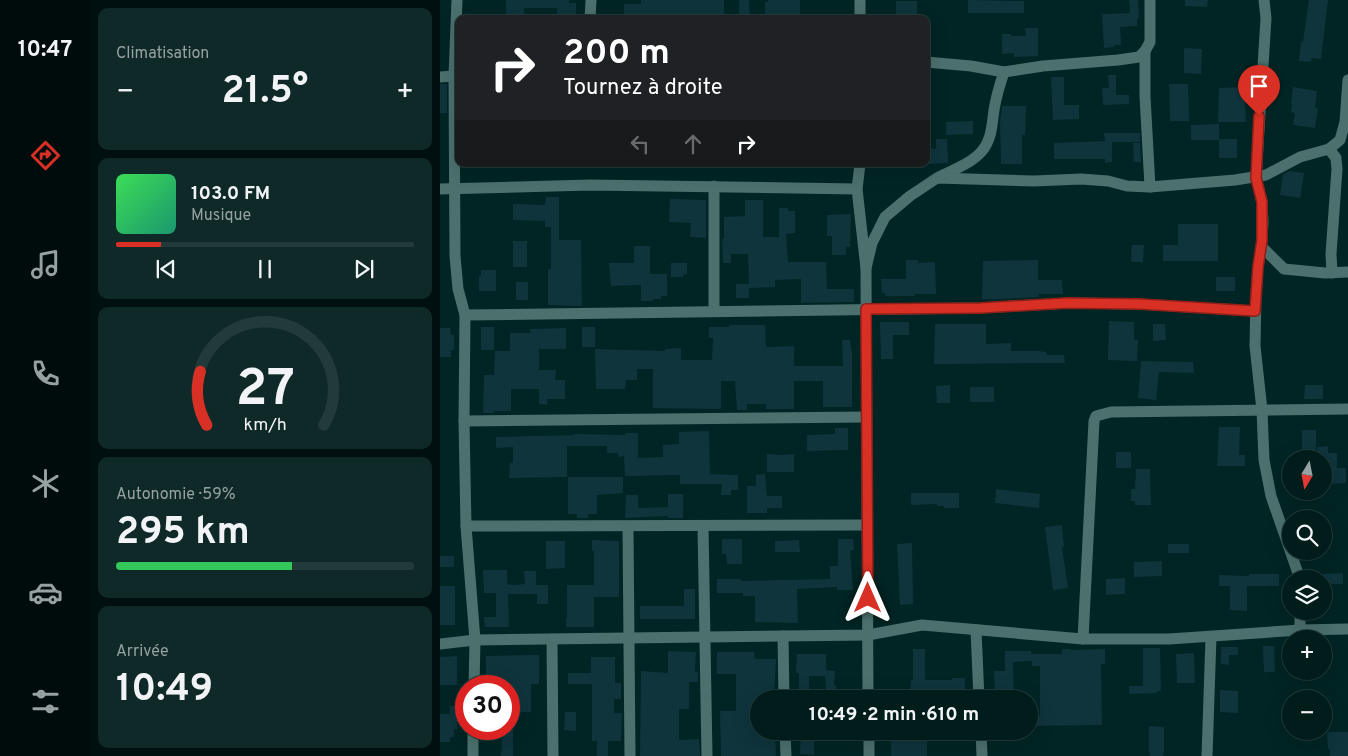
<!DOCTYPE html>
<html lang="fr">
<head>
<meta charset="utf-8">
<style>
  body { margin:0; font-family:Overpass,sans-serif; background:#0e2928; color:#f1f3f6; height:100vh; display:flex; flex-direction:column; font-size:19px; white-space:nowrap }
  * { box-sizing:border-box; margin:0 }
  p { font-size:16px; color:#95a1a3 }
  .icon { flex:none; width:28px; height:28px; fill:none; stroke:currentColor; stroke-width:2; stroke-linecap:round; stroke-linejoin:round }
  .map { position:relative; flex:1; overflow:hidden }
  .sheet { display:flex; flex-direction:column; gap:8px; padding:8px; background:#000f0f; width:350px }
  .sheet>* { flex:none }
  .top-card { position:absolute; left:15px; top:15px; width:475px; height:152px; border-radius:10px; box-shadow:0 5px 20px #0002,0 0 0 1px #223a3a; background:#202124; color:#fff; overflow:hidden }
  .needle { width:32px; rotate:190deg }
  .buttons { position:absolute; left:842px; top:450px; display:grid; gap:10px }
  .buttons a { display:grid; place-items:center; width:50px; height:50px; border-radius:50%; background:#001c1b; box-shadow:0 5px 20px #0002,0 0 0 1px #223a3a; font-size:25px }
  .speed { position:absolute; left:15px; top:675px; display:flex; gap:10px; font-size:25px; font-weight:700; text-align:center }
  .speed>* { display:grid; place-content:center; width:65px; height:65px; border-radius:50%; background:#001c1b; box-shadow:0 5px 20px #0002,0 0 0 1px #223a3a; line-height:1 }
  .speed .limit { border:8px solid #d22; background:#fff; color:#111 }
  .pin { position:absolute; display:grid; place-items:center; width:42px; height:42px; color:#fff; margin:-51px -21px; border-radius:50% 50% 50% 0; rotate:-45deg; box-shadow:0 0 5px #0007 }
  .pin .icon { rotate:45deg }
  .me { position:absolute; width:55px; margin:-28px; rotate:0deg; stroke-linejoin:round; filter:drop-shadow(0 0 4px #0008) }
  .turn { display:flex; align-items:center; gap:18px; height:105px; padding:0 25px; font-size:22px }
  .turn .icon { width:65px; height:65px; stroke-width:2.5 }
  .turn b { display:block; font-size:35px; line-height:42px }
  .lanes { display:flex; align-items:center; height:48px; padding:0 25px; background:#0003; justify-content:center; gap:25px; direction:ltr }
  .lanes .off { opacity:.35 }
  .big { font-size:38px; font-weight:700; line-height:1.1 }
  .sheet .tile { flex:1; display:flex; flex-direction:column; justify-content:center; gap:8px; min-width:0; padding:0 18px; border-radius:10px; background:#0e2928 }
  .sheet .dial { align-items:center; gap:0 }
  .dial svg { height:130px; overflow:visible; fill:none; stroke:#223a3a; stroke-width:7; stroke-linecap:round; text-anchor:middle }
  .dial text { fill:#f1f3f6; stroke:none }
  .song { display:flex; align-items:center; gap:15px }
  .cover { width:60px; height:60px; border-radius:8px; background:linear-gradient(135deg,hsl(130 70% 55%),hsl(160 70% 35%)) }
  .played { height:5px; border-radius:2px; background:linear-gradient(90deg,#d93025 15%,#223a3a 15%) }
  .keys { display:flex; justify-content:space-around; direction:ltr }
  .heat { display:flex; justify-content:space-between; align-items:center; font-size:28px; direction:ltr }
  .charge { height:8px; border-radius:4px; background:linear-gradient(90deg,#34c759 59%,#223a3a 0) }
  .trip { position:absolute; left:310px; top:690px; width:288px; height:50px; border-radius:25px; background:#001c1b; box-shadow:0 5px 20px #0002,0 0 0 1px #223a3a; font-weight:700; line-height:50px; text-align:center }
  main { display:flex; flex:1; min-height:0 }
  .menu { display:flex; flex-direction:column; width:90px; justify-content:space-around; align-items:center; background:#000b0b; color:#95a1a3 }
  .menu .icon { width:35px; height:35px }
  .menu .selected { color:#d93025 }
  .menu b { font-size:22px; color:#f1f3f6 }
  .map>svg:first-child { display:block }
</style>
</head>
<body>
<main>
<nav class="menu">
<b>10:47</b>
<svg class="icon selected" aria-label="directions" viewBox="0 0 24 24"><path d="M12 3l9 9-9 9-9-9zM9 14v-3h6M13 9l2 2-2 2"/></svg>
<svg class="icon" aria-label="music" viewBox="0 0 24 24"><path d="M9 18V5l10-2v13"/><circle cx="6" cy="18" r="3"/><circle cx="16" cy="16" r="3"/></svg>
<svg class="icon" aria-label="phone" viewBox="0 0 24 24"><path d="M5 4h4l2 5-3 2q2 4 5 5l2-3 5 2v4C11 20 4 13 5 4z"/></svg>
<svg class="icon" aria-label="climate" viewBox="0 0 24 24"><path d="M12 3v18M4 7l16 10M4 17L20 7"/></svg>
<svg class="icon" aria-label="car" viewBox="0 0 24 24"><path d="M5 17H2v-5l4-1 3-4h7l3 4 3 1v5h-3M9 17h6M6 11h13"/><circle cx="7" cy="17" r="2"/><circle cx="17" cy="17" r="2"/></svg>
<svg class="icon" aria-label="filters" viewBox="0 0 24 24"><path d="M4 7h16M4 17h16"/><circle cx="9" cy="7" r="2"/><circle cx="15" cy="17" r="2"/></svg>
</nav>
<section class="sheet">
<div class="tile"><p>Climatisation</p>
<div class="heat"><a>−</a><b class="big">21.5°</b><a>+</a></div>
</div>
<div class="tile">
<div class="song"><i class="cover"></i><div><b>103.0 FM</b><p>Musique</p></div></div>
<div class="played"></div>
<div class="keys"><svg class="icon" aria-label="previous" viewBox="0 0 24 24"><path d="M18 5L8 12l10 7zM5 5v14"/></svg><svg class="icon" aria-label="pause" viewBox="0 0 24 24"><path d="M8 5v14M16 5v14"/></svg><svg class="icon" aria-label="next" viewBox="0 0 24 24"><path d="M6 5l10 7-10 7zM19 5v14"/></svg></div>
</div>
<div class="tile dial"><svg viewBox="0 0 100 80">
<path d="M14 69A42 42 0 1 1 86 69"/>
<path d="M14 69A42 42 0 0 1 10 36" stroke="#d93025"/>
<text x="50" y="56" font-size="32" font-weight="700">27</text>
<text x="50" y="72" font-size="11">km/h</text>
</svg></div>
<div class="tile"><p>Autonomie · 59%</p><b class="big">295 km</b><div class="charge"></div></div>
<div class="tile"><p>Arrivée</p><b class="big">10:49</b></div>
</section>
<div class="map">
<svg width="908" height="756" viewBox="0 0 908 756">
  <rect width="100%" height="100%" fill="#002524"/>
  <g fill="#0f343c">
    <path d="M66 0H129V3H136V16H131V19H117V8H84V19H66Z"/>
    <path d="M201 0H284V17L184 19V4H201Z"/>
    <path d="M299 0H309L310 19H299Z"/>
    <path d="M328 0H360V19H336V16H325V2H328Z"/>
    <path d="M528 0 584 1V13H528Z"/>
    <path d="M689 0H698L699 18H697V26L680 27 681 45H674V47L664 48 662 14 690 13Z"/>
    <path d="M745 0H768L767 7 745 6Z"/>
    <path d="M869 0H888L881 59 872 58 871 62 859 61 861 42H863Z"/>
    <path d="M456 1H477V18H458V14H456Z"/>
    <path d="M585 28H598V56L574 57V53L562 54V34H571V36H586Z"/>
    <path d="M744 48 762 49 761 74 744 73Z"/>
    <path d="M668 75H676V95H689V104L663 105 662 88H669Z"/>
    <path d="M611 77H624V105H639V119L613 120Z"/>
    <rect x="0" y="84" width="7" height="29"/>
    <path d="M729 84H748L749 121H730Z"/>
    <path d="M804 87 806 122H778L779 88Z"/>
    <path d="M853 87 877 91 875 108H878L875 128 853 125 855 113 851 112 852 104H851Z"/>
    <path d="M562 106H586L585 135H582V164H561L560 122Z"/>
    <path d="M533 121V134L506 135V122Z"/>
    <path d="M779 124V140H751V125Z"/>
    <path d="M664 133H700V142H672V162L665 163V159H614V143L665 141Z"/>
    <path d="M496 139H507L508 163 486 164V148L496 149Z"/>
    <rect x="779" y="139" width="18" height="19"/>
    <path d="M693 143H700L701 162H694Z"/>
    <path d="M850 171 864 173 860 198 840 195 843 174Z"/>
    <path d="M106 197H119V240H141L142 306 108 305V269H111V227H105V221L73 220V204L105 205Z"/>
    <path d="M230 199 266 200V238L250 237 251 223 229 222Z"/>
    <path d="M305 200H323V237H339V208H348V211H355V233L346 234 348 262H386L387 289H414V302L361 303V279L335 280V287L309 288V298H296V284H309L308 254H291V263H283L282 239H284V217L305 216Z"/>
    <path d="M411 214 410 247H406V255H392V236H387V215Z"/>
    <path d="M738 224H778V261H723V245H738Z"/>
    <rect x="73" y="241" width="14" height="26"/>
    <path d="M692 245H704L703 262H691Z"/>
    <path d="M194 246H210V274H227V296H221V299H213V301H201V285L171 286 169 263H194Z"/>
    <path d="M466 260H478V263L495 262 496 294H475V296H445V293H442L441 279H466Z"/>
    <path d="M598 260V280H622L623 294H599V297L561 299H542L543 261Z"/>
    <path d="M231 263H247V274L243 275V277H231Z"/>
    <path d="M41 270H56V291H39V276H41Z"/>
    <rect x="776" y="277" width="19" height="14"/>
    <rect x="76" y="282" width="12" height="18"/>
    <path d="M669 321 694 322V340H698L697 361 668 360Z"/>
    <path d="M440 322H469V335H453V359H441Z"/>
    <path d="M495 324H546V344L571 343V351H598L606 352 607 355H624L625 363 494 364Z"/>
    <path d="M713 324H725L726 340 713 341Z"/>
    <path d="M289 325H325L326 347 354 346V366H403L402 340H410L412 353V407H383V381H354V409H326V404H307V410H297L295 381H281V409L213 408V369H197V380H186L185 389H156L155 349 225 351V349L241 348V360H272L273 338H269V327H289Z"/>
    <rect x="41" y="327" width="13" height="23"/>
    <rect x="142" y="327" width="13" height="20"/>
    <path d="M0 328H10L11 335H14V350H11V357H0Z"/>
    <path d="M126 328V349H99V370H116L115 380H125V399H107V405L99 404V389H71V411H54V413H43L44 375H54L55 351H70V333H90V329Z"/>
    <path d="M701 361 753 362 754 373 719 372 716 400 698 398Z"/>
    <path d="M510 385V403H497L496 386Z"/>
    <path d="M865 385H883V399H864Z"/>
    <rect x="530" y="387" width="24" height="15"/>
    <path d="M779 427H800L799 455H805V466H777Z"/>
    <path d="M395 428H408V450L367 451V435L395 434Z"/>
    <path d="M862 430H876V452L862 453Z"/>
    <path d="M269 431 270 474 298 475V490H291V495H281L282 484H240V475L185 476 184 456 179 457 178 453H167V446H127V477L69 478 70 463H73V447L56 448V437L134 435V434L185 435V433H198V458L223 457V445L239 444V432Z"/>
    <path d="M888 446V453H897V468H906V483L884 484V459H877V447Z"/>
    <rect x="676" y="452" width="15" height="16"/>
    <path d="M327 454 341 455 354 454V472H327Z"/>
    <path d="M696 469H710L711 505H695V501H691V489H695Z"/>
    <path d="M325 474 327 496H342V508H327V513H307V486H316V475Z"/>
    <path d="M128 477H183V493L157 495V514H148V518H137V514H128Z"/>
    <path d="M556 489 600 494 599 508 555 503Z"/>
    <path d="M471 493H519V508H504V506H497V504L471 505Z"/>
    <path d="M228 494H243V518H228V516L185 518 186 495H198V508L228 507Z"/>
    <path d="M622 525 624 547H622L628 588 613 590 605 527Z"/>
    <path d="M282 539H302V564H287L286 554H282Z"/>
    <path d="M398 539H413L414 550 410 551 413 590H397V587L357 589 358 623 315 622V596H303V593H277V579H301V581L390 579V566H398Z"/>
    <path d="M152 540 179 541V597H154V627H126V618H127V585H154V551H152Z"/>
    <path d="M359 540 360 552H335V541Z"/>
    <path d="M106 541H125V568L106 569Z"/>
    <path d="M472 543 473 604 460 605 457 544Z"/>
    <rect x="728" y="544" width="21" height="9"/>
    <rect x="0" y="556" width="14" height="11"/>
    <path d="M722 561V576L694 577V562Z"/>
    <path d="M43 570H67V584L74 585 85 584 84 571H96V585H108V604H97V594H68L69 627H45L44 617H56V593H44Z"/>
    <path d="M903 573V584H884V574Z"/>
    <path d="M809 574H839V586H807V611L790 610V586H779V575L809 576Z"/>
    <path d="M685 578V594L666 595V579Z"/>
    <rect x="0" y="586" width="15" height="39"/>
    <path d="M244 589H255V619H200V606H244Z"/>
    <path d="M823 646H834L835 672H824Z"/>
    <path d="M781 647H798V655H789V665L781 664Z"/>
    <path d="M703 648H720L721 691H717V693L689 694V686H703Z"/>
    <path d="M473 649H485V680H512V678H525V696H486V699H474V692H470L471 680H473Z"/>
    <path d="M622 649H630V650L665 649V664H661L662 725 589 726V716H600V666H592V661L573 662 574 699H555L554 671H565V651H591V654H622Z"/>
    <path d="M228 651 256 652 255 672H258V682H249V709H239V740L259 739 260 756H200L201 671 228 673Z"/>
    <path d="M277 652H314L315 659H336L334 699H319V709H316V731H335L336 756H281L280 711H296V674H277Z"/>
    <path d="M754 653 755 683H737L736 654Z"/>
    <path d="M357 654H386V670L395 671 394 685H396V699H387L385 676H369V694H359V673H356Z"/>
    <path d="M99 655V684H91V712H69V686H46V656Z"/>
    <path d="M17 656V685H0V657Z"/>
    <path d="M151 657H175V683H181V699H174V713H182L181 741H168V756H157V741H152V684H128V673H151Z"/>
    <path d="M780 690 798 691V713L780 712Z"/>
    <path d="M10 706H18L17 730 14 729V737H10V742H0V714H10Z"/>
    <path d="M125 712H136V731L124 730Z"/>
    <path d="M709 726 724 727V753H723V756H710V753H709Z"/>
    <path d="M63 729H73V756H61Z"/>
    <path d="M374 731V755L360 754 361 732Z"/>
    <path d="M887 732H908V756H890V749H888Z"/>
    <path d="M487 735V756H451V736Z"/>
  </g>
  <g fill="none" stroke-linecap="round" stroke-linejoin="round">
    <g stroke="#4b706d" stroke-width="11">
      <path d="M17 0 14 76 15 256 18 289 25 315 24 421 26 526 35 640 34 686"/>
      <path d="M420 0V19"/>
      <path d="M824 0 826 18 816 178 822 201 823 222 822 240 818 267 816 296 815 346 822 410 824 460 831 496 860 579"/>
      <path d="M150 19 151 0"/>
      <path d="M705 51V96L710 187"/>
      <path d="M486 62 531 66 564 72 603 66 678 60 699 57 705 51 710 42V0"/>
      <path d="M0 77 14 76"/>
      <path d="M889 149 896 158 897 169 891 254 892 273"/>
      <path d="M420 164 417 189 426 268 428 699"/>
      <path d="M499 177C513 170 532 163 542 151 552 139 552 124 554 110 556 97 560 84 564 72"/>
      <path d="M0 189 150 185 417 189"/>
      <path d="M822 247 844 269 885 273 908 272"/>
      <path d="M426 268 432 243 445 217 470 196 497 178 594 181 641 179 668 181 687 186 710 187 795 180 826 175 860 157 889 149 900 140 905 122 908 80"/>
      <path d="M274 311V186"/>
      <path d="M25 315 541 308 627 303 699 304 815 311"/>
      <path d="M24 421 426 417"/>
      <path d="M26 526 427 525"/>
      <path d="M263 526 267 756"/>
      <path d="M188 527 190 756"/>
      <path d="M536 630 539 699"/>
      <path d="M860 630V611"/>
      <path d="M343 636 344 699"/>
      <path d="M112 639 113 756"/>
      <path d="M643 639 654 421 656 416 671 412 908 409"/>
      <path d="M0 644 35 640 428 635 482 625 643 639H729L860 630 908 629"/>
      <path d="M345 731 346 756"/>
      <path d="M429 731V756"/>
      <path d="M541 731 542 756"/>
      <path d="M33 756V729"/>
      <path d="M767 756 771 637"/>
    </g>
  </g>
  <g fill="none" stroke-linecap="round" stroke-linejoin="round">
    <g stroke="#8d1f18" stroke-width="12">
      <path id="route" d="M428 598 426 309 541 308 627 303 699 304 815 311 818 267 822 240V202L816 178 819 116"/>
    </g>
    <use href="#route" stroke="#d93025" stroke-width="9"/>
  </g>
</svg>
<div class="buttons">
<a><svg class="needle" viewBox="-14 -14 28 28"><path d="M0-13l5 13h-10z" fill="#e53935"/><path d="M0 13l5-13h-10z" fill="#95a1a3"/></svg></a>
<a><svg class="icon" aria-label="search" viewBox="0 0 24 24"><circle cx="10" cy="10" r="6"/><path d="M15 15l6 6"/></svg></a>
<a><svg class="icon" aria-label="layers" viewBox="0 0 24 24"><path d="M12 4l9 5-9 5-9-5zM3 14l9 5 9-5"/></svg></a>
<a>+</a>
<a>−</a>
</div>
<div class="speed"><div class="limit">30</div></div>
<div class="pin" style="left:819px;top:116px;background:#d93025"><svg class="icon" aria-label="arrive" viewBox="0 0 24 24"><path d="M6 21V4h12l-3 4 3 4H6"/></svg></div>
<svg class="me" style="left:428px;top:598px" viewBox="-20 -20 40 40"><path d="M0-17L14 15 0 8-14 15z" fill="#d93025" stroke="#fff" stroke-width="4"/></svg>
<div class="trip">10:49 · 2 min · 610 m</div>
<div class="top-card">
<div class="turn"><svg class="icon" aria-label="right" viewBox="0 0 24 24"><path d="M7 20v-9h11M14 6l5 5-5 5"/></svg><div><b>200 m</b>Tournez à droite</div></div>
<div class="lanes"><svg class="icon off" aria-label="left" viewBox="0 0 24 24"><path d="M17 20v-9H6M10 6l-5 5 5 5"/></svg><svg class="icon off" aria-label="ahead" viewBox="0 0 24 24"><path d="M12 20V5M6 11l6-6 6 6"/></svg><svg class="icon" aria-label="right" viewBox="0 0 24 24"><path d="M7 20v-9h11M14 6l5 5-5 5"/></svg></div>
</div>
</div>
</main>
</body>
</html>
